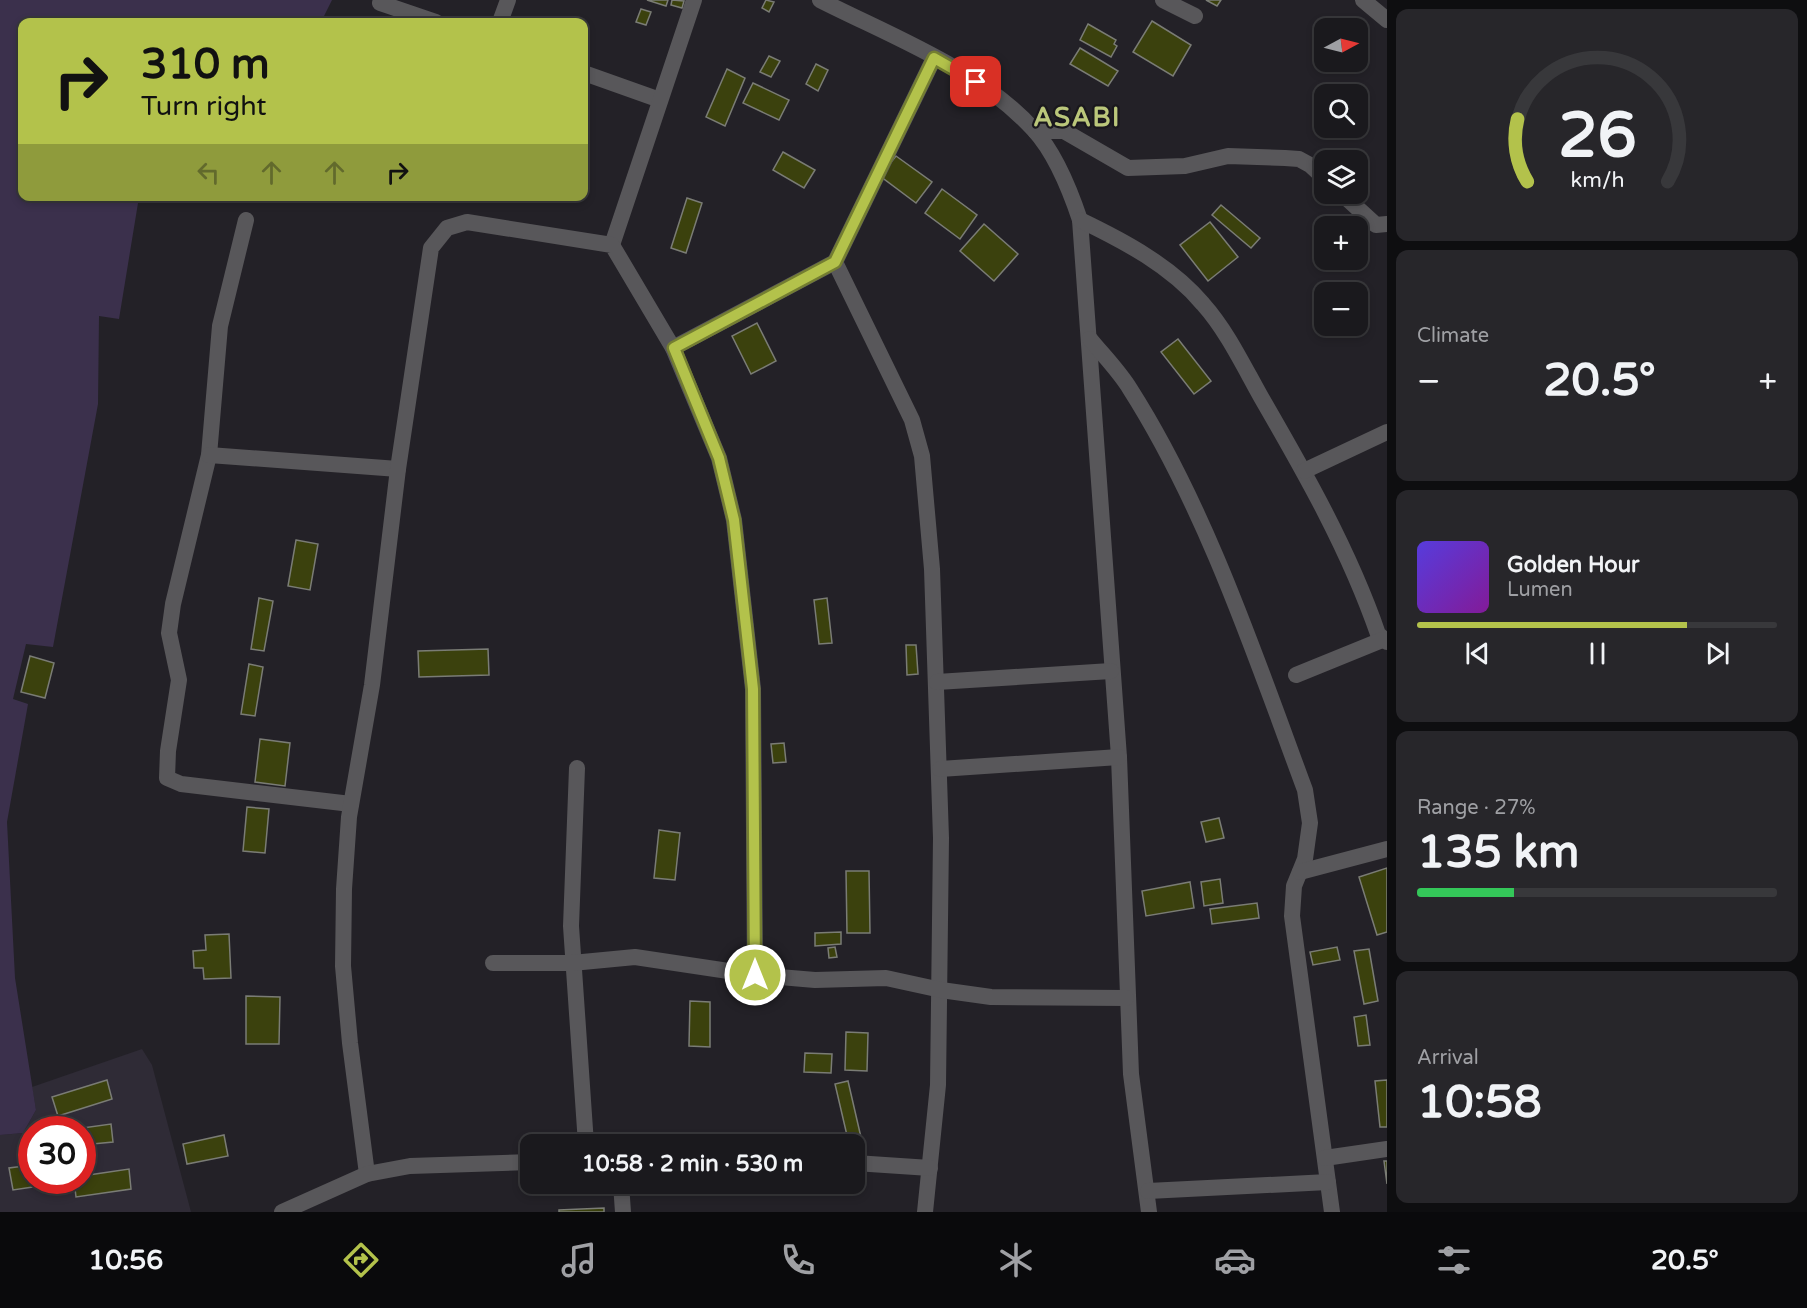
<!DOCTYPE html>
<html lang="en">
<head>
<meta charset="utf-8">
<style>
  body { margin:0; font-family:"Varela Round",sans-serif; background:#27262a; color:#f1f3f6; height:100vh; display:flex; flex-direction:column; font-size:22px; white-space:nowrap }
  * { box-sizing:border-box; margin:0 }
  p { font-size:20px; color:#9fa0a4 }
  .icon { flex:none; width:33px; height:33px; fill:none; stroke:currentColor; stroke-width:2; stroke-linecap:round; stroke-linejoin:round }
  .map { position:relative; flex:1; overflow:hidden }
  .details { display:flex; flex-direction:column; gap:9px; padding:9px; background:#0e0e10; width:420px }
  .details>* { flex:none }
  .guide { position:absolute; left:18px; top:18px; width:570px; height:183px; border-radius:12px; box-shadow:0 3px 9px #0003,0 0 0 2px #38383b; background:#b3c24b; color:#111; overflow:hidden }
  .needle { width:39px; rotate:83deg }
  .buttons { position:absolute; left:1314px; top:18px; display:grid; gap:12px }
  .buttons a { display:grid; place-items:center; width:54px; height:54px; border-radius:12px; background:#1a191d; box-shadow:0 3px 9px #0003,0 0 0 2px #38383b; font-size:30px }
  .speed { position:absolute; left:18px; top:1116px; display:flex; gap:12px; font-size:30px; font-weight:700; text-align:center }
  .speed>* { display:grid; place-content:center; width:78px; height:78px; border-radius:50%; background:#1a191d; box-shadow:0 3px 9px #0003,0 0 0 2px #38383b; line-height:1 }
  .speed .limit { border:9px solid #d22; background:#fff; color:#111 }
  .pin { position:absolute; display:grid; place-items:center; width:51px; height:51px; color:#fff; margin:-26px; border-radius:12px; box-shadow:0 3px 9px #0006 }
  .me { position:absolute; width:66px; margin:-33px; rotate:0deg; stroke-linejoin:round; filter:drop-shadow(0 0 4px #0008) }
  .turn { display:flex; align-items:center; gap:21px; height:126px; padding:0 24px; font-size:27px }
  .turn .icon { width:78px; height:78px; stroke-width:2.5 }
  .turn b { display:block; font-size:42px; line-height:51px }
  .lanes { display:flex; align-items:center; height:57px; padding:0 24px; background:#0003; justify-content:center; gap:30px; direction:ltr }
  .lanes .off { opacity:.35 }
  .big { font-size:45px; font-weight:800; line-height:1.1 }
  .details .tile { flex:1; display:flex; flex-direction:column; justify-content:center; gap:9px; min-width:0; padding:0 21px; border-radius:12px; background:#27262a }
  .details .dial { align-items:center; gap:0 }
  .dial svg { height:156px; overflow:visible; fill:none; stroke:#38383b; stroke-width:7; stroke-linecap:round; text-anchor:middle }
  .dial text { fill:#f1f3f6; stroke:none }
  .song { display:flex; align-items:center; gap:18px }
  .cover { width:72px; height:72px; border-radius:9px; background:linear-gradient(135deg,hsl(250 70% 55%),hsl(290 70% 35%)) }
  .played { height:6px; border-radius:3px; background:linear-gradient(90deg,#b3c24b 75%,#38383b 75%) }
  .keys { display:flex; justify-content:space-around; direction:ltr }
  .heat { display:flex; justify-content:space-between; align-items:center; font-size:33px; direction:ltr }
  .charge { height:9px; border-radius:4px; background:linear-gradient(90deg,#34c759 27%,#38383b 0) }
  .trip { position:absolute; left:520px; top:1134px; width:345px; height:60px; border-radius:12px; background:#1a191d; box-shadow:0 3px 9px #0003,0 0 0 2px #38383b; font-weight:800; line-height:60px; text-align:center }
  .menu { display:flex; height:96px; justify-content:space-around; align-items:center; background:#0a0a0c; color:#9fa0a4 }
  .menu .icon { width:42px; height:42px }
  .menu .on { color:#b3c24b }
  .menu b { font-size:27px; color:#f1f3f6 }
  main { display:flex; flex:1; min-height:0 }
  .map>svg:first-child { display:block }
</style>
</head>
<body>
<main>
<div class="map">
<svg width="1387" height="1212" viewBox="0 0 1387 1212">
  <rect width="100%" height="100%" fill="#232127"/>
  <path fill="#2f2b36" fill-rule="evenodd" d="M142 1049 152 1065 191 1212H0V1135L23 1133 36 1110 32 1087ZM32 1130H82V1180H32Z"/>
  <path fill="#3b304c" d="M0 0H332L321 22H22V196L139 197 119 319 99 316 98 404 53 647 26 644 13 699 28 704 7 822 15 978 36 1110 23 1133 0 1135Z"/>
  <g fill="#3b410d" stroke="#7a7c75" stroke-width="1.5">
    <path d="M647 0H668L666 6Z"/>
    <path d="M672 0 684 1 682 8 671 5Z"/>
    <path d="M766 0 774 2 769 12 762 8Z"/>
    <path d="M1206 0H1221L1217 6Z"/>
    <path d="M641 9 651 12 646 25 636 22Z"/>
    <path d="M1152 21 1191 45 1173 76 1133 52Z"/>
    <path d="M1088 24 1116 40 1114 44 1117 46 1111 57 1080 40Z"/>
    <path d="M1080 48 1118 71 1108 86 1070 64Z"/>
    <path d="M769 56 780 61 771 77 760 72Z"/>
    <path d="M816 64 828 70 818 91 806 84Z"/>
    <path d="M727 69 745 78 725 126 706 117Z"/>
    <path d="M753 83 789 100 779 120 743 103Z"/>
    <path d="M783 152 815 170 804 188 773 170Z"/>
    <path d="M896 156 932 182 916 203 880 176Z"/>
    <path d="M942 189 977 215 960 239 925 213Z"/>
    <path d="M687 198 702 203 686 253 671 248Z"/>
    <path d="M1221 205 1260 238 1251 248 1212 215Z"/>
    <path d="M1210 222 1238 257 1208 281 1180 245Z"/>
    <path d="M984 224 1018 254 994 281 960 251Z"/>
    <path d="M757 323 776 361 751 374 732 336Z"/>
    <path d="M1178 339 1211 381 1194 394 1161 352Z"/>
    <path d="M296 540 318 544 310 590 288 586Z"/>
    <path d="M259 598 273 601 264 651 251 649Z"/>
    <path d="M827 598 832 643 819 644 814 600Z"/>
    <path d="M906 645H916L918 674 907 675Z"/>
    <path d="M488 649 489 675 419 677 418 651Z"/>
    <path d="M30 656 54 663 45 698 21 692Z"/>
    <path d="M249 664 263 667 255 716 241 714Z"/>
    <path d="M260 739 290 743 285 786 255 782Z"/>
    <path d="M784 743 786 762 773 763 771 744Z"/>
    <path d="M247 807 269 809 265 853 243 851Z"/>
    <path d="M1219 818 1224 838 1206 842 1201 822Z"/>
    <path d="M659 830 680 833 675 880 654 878Z"/>
    <path d="M1387 868V932L1377 935 1359 877Z"/>
    <path d="M846 871H869L870 933H847Z"/>
    <path d="M1220 879 1223 903 1204 906 1201 882Z"/>
    <path d="M1190 882 1194 908 1146 916 1142 891Z"/>
    <path d="M1257 903 1259 918 1212 924 1210 909Z"/>
    <path d="M841 932V944L815 946V933Z"/>
    <path d="M229 934 231 978 204 979 203 968H194L193 951 206 950 205 935Z"/>
    <path d="M835 947 837 957 829 958 828 948Z"/>
    <path d="M1337 947 1340 960 1313 965 1310 952Z"/>
    <path d="M1369 949 1378 1001 1364 1004 1354 951Z"/>
    <path d="M246 996 280 997 279 1044H246Z"/>
    <path d="M690 1001 710 1002V1047L689 1046Z"/>
    <path d="M1366 1015 1370 1045 1358 1046 1354 1017Z"/>
    <path d="M846 1032 868 1033 867 1071 845 1070Z"/>
    <path d="M805 1053 832 1054 831 1073 804 1072Z"/>
    <path d="M107 1080 112 1099 58 1116 52 1097Z"/>
    <path d="M1387 1080V1127H1380L1375 1081Z"/>
    <path d="M848 1081 863 1146 855 1148V1144H849L835 1084Z"/>
    <path d="M111 1124 113 1142 82 1145V1130H68Z"/>
    <path d="M224 1135 228 1156 187 1164 183 1144Z"/>
    <path d="M1384 1161H1387V1184Z"/>
    <path d="M32 1165V1180H46V1185L13 1190 9 1168Z"/>
    <path d="M129 1169 131 1189 76 1197 74 1180H82V1176Z"/>
    <path d="M604 1208V1212H559V1210Z"/>
  </g>
  <g fill="none" stroke-linecap="round" stroke-linejoin="round">
    <g stroke="#58575a" stroke-width="16">
      <path d="M820 0C893 37 979 69 1034 130 1056 154 1070 190 1080 220L1119 757 1131 1074 1149 1212"/>
      <path d="M1163 0 1195 16"/>
      <path d="M1363 0 1387 20"/>
      <path d="M380 3 436 22"/>
      <path d="M500 22 508 0"/>
      <path d="M584 73 660 100"/>
      <path d="M1035 131H1064L1128 168 1185 166 1228 156 1285 158 1299 159 1310 165 1324 178"/>
      <path d="M1342 194 1376 225 1387 224"/>
      <path d="M246 220 220 326 209 455 173 604 169 633 179 680 168 751 167 778 181 784 351 804"/>
      <path d="M1080 220C1124 241 1171 266 1203 304 1227 331 1243 365 1261 397 1305 473 1349 550 1378 634L1387 642"/>
      <path d="M612 245 694 0"/>
      <path d="M835 262 912 420 922 456 932 569 941 838 938 1085 925 1212"/>
      <path d="M1090 339C1103 355 1119 371 1130 389 1206 508 1256 658 1305 790L1310 823 1305 859 1294 886 1292 916 1332 1212"/>
      <path d="M673 348 835 262 934 58"/>
      <path d="M209 455 398 469"/>
      <path d="M1304 471 1387 432"/>
      <path d="M1296 675 1382 640"/>
      <path d="M937 682 1111 671"/>
      <path d="M577 768 571 926 586 1144"/>
      <path d="M940 769 1119 757"/>
      <path d="M1300 872 1387 849"/>
      <path d="M493 963H572L635 957 755 975 815 980 886 978 941 990 991 997 1126 998"/>
      <path d="M1325 1158 1387 1149"/>
      <path d="M855 1163 930 1168"/>
      <path d="M367 1174 350 1043 343 966 344 889 349 817 372 685 398 469 431 248 447 228 467 222 612 245 673 348 719 458 734 520 753 689 755 975"/>
      <path d="M621 1184 623 1212"/>
      <path d="M1148 1191 1328 1182"/>
      <path d="M282 1212 367 1174 410 1166 531 1162"/>
    </g>
  </g>
  <g fill="none" stroke-linecap="round" stroke-linejoin="round">
    <g stroke="#747e31" stroke-width="15">
      <path id="route" d="M755 975 753 689 734 520 719 458 674 348 835 262 934 58 976 82"/>
    </g>
    <use href="#route" stroke="#b3c24b" stroke-width="10"/>
  </g>
  <g text-anchor="middle" stroke-width="4.5" stroke-linejoin="round" paint-order="stroke">
    <g font-size="26" font-weight="bold" letter-spacing="1.5" fill="#bbc77b" stroke="#1a181d">
      <text x="1077" y="126">ASABI</text>
    </g>
  </g>
</svg>
<div class="buttons">
<a><svg class="needle" viewBox="-14 -14 28 28"><path d="M0-13l5 13h-10z" fill="#e53935"/><path d="M0 13l5-13h-10z" fill="#9fa0a4"/></svg></a>
<a><svg class="icon" aria-label="search" viewBox="0 0 24 24"><circle cx="10" cy="10" r="6"/><path d="M15 15l6 6"/></svg></a>
<a><svg class="icon" aria-label="layers" viewBox="0 0 24 24"><path d="M12 4l9 5-9 5-9-5zM3 14l9 5 9-5"/></svg></a>
<a>+</a>
<a>−</a>
</div>
<div class="speed"><div class="limit">30</div></div>
<div class="pin" style="left:976px;top:82px;background:#d93025"><svg class="icon" aria-label="arrive" viewBox="0 0 24 24"><path d="M6 21V4h12l-3 4 3 4H6"/></svg></div>
<svg class="me" style="left:755px;top:975px" viewBox="-20 -20 40 40"><circle r="17" fill="#b3c24b" stroke="#fff" stroke-width="3"/><path d="M0-11L8 9 0 5-8 9z" fill="#fff"/></svg>
<div class="trip">10:58 · 2 min · 530 m</div>
<div class="guide">
<div class="turn"><svg class="icon" aria-label="right" viewBox="0 0 24 24"><path d="M7 20v-9h11M14 6l5 5-5 5"/></svg><div><b>310 m</b>Turn right</div></div>
<div class="lanes"><svg class="icon off" aria-label="left" viewBox="0 0 24 24"><path d="M17 20v-9H6M10 6l-5 5 5 5"/></svg><svg class="icon off" aria-label="ahead" viewBox="0 0 24 24"><path d="M12 20V5M6 11l6-6 6 6"/></svg><svg class="icon off" aria-label="ahead" viewBox="0 0 24 24"><path d="M12 20V5M6 11l6-6 6 6"/></svg><svg class="icon" aria-label="right" viewBox="0 0 24 24"><path d="M7 20v-9h11M14 6l5 5-5 5"/></svg></div>
</div>
</div>
<section class="details">
<div class="tile dial"><svg viewBox="0 0 100 80">
<path d="M14 69A42 42 0 1 1 86 69"/>
<path d="M14 69A42 42 0 0 1 9 37" stroke="#b3c24b"/>
<text x="50" y="56" font-size="32" font-weight="700">26</text>
<text x="50" y="72" font-size="11">km/h</text>
</svg></div>
<div class="tile"><p>Climate</p>
<div class="heat"><a>−</a><b class="big">20.5°</b><a>+</a></div>
</div>
<div class="tile">
<div class="song"><i class="cover"></i><div><b>Golden Hour</b><p>Lumen</p></div></div>
<div class="played"></div>
<div class="keys"><svg class="icon" aria-label="previous" viewBox="0 0 24 24"><path d="M18 5L8 12l10 7zM5 5v14"/></svg><svg class="icon" aria-label="pause" viewBox="0 0 24 24"><path d="M8 5v14M16 5v14"/></svg><svg class="icon" aria-label="next" viewBox="0 0 24 24"><path d="M6 5l10 7-10 7zM19 5v14"/></svg></div>
</div>
<div class="tile"><p>Range · 27%</p><b class="big">135 km</b><div class="charge"></div></div>
<div class="tile"><p>Arrival</p><b class="big">10:58</b></div>
</section>
</main>
<nav class="menu">
<b>10:56</b>
<svg class="icon on" aria-label="directions" viewBox="0 0 24 24"><path d="M12 3l9 9-9 9-9-9zM9 14v-3h6M13 9l2 2-2 2"/></svg>
<svg class="icon" aria-label="music" viewBox="0 0 24 24"><path d="M9 18V5l10-2v13"/><circle cx="6" cy="18" r="3"/><circle cx="16" cy="16" r="3"/></svg>
<svg class="icon" aria-label="phone" viewBox="0 0 24 24"><path d="M5 4h4l2 5-3 2q2 4 5 5l2-3 5 2v4C11 20 4 13 5 4z"/></svg>
<svg class="icon" aria-label="climate" viewBox="0 0 24 24"><path d="M12 3v18M4 7l16 10M4 17L20 7"/></svg>
<svg class="icon" aria-label="car" viewBox="0 0 24 24"><path d="M5 17H2v-5l4-1 3-4h7l3 4 3 1v5h-3M9 17h6M6 11h13"/><circle cx="7" cy="17" r="2"/><circle cx="17" cy="17" r="2"/></svg>
<svg class="icon" aria-label="filters" viewBox="0 0 24 24"><path d="M4 7h16M4 17h16"/><circle cx="9" cy="7" r="2"/><circle cx="15" cy="17" r="2"/></svg>
<b>20.5°</b>
</nav>
</body>
</html>
